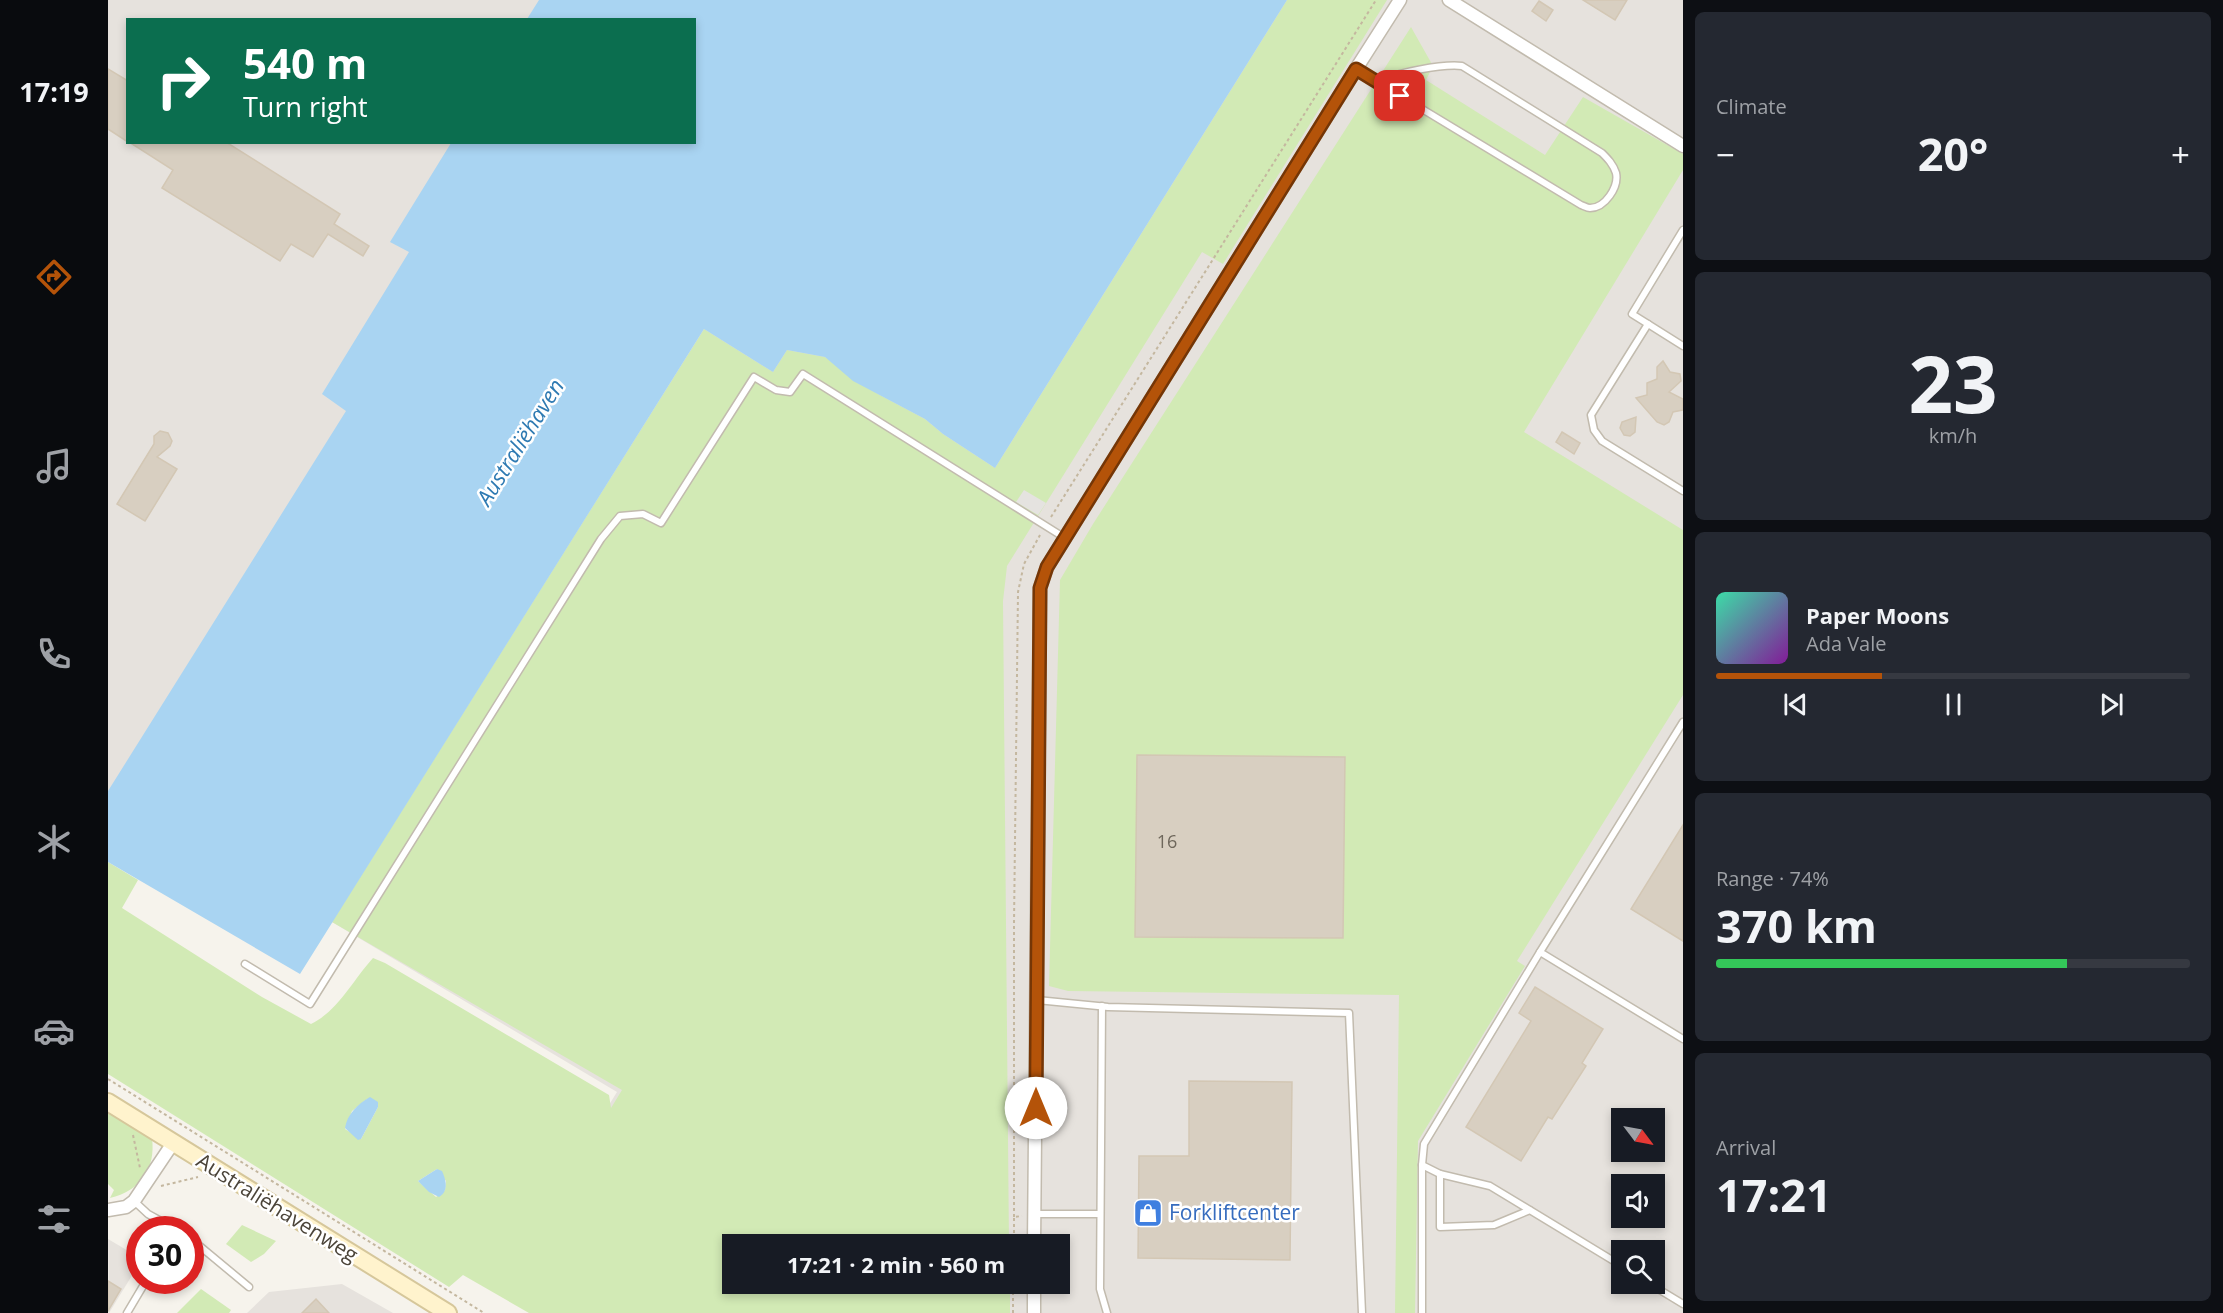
<!DOCTYPE html>
<html lang="en">
<head>
<meta charset="utf-8">
<style>
  body { margin:0; font-family:"Open Sans",sans-serif; background:#242831; color:#f1f3f6; height:100vh; display:flex; flex-direction:column; font-size:22px; white-space:nowrap }
  * { box-sizing:border-box; margin:0 }
  p { font-size:20px; color:#9ea1a6 }
  .icon { flex:none; width:33px; height:33px; fill:none; stroke:currentColor; stroke-width:2; stroke-linecap:round; stroke-linejoin:round }
  .map { position:relative; flex:1; overflow:hidden }
  .details { display:flex; flex-direction:column; gap:12px; padding:12px; background:#0d0f14; width:540px }
  .details>* { flex:none }
  .hud { position:absolute; left:18px; top:18px; width:570px; height:126px; border-radius:0px; box-shadow:0 3px 9px #0003; background:#0b6e4f; color:#fff; overflow:hidden }
  .needle { width:39px; rotate:122deg }
  .fabs { position:absolute; left:1503px; top:1108px; display:grid; gap:12px }
  .fabs a { display:grid; place-items:center; width:54px; height:54px; border-radius:0px; background:#171b24; box-shadow:0 3px 9px #0003; font-size:30px }
  .speed { position:absolute; left:18px; top:1216px; display:flex; gap:12px; font-size:30px; font-weight:700; text-align:center }
  .speed>* { display:grid; place-content:center; width:78px; height:78px; border-radius:50%; background:#171b24; box-shadow:0 3px 9px #0003; line-height:1 }
  .speed .limit { border:9px solid #d22; background:#fff; color:#111 }
  .pin { position:absolute; display:grid; place-items:center; width:51px; height:51px; color:#fff; margin:-26px; border-radius:12px; box-shadow:0 3px 9px #0006 }
  .me { position:absolute; width:66px; margin:-33px; rotate:0deg; stroke-linejoin:round; filter:drop-shadow(0 0 4px #0008) }
  .turn { display:flex; align-items:center; gap:21px; height:126px; padding:0 18px; font-size:27px }
  .turn .icon { width:78px; height:78px; stroke-width:2.5 }
  .turn b { display:block; font-size:42px; line-height:51px }
  .big { font-size:45px; font-weight:700; line-height:1.1 }
  .details .card { flex:1; display:flex; flex-direction:column; justify-content:center; gap:9px; min-width:0; padding:0 21px; border-radius:9px; background:#242831 }
  .details .dial { align-items:center; gap:0 }
  .dial b { font-size:78px; line-height:1 }
  .song { display:flex; align-items:center; gap:18px }
  .cover { width:72px; height:72px; border-radius:9px; background:linear-gradient(135deg,hsl(160 70% 55%),hsl(290 70% 35%)) }
  .played { height:6px; border-radius:3px; background:linear-gradient(90deg,#b45309 35%,#363941 35%) }
  .keys { display:flex; justify-content:space-around; direction:ltr }
  .heat { display:flex; justify-content:space-between; align-items:center; font-size:33px; direction:ltr }
  .charge { height:9px; border-radius:4px; background:linear-gradient(90deg,#34c759 74%,#363941 0) }
  .trip { position:absolute; left:614px; top:1234px; width:348px; height:60px; border-radius:0px; background:#171b24; box-shadow:0 3px 9px #0003; font-weight:700; line-height:60px; text-align:center }
  main { display:flex; flex:1; min-height:0 }
  .menu { display:flex; flex-direction:column; width:108px; justify-content:space-around; align-items:center; background:#090b0e; color:#9ea1a6 }
  .menu .icon { width:42px; height:42px }
  .menu .active { color:#b45309 }
  .menu b { font-size:27px; color:#f1f3f6 }
  .map>svg:first-child { display:block }
</style>
</head>
<body>
<main>
<nav class="menu">
<b>17:19</b>
<svg class="icon active" aria-label="directions" viewBox="0 0 24 24"><path d="M12 3l9 9-9 9-9-9zM9 14v-3h6M13 9l2 2-2 2"/></svg>
<svg class="icon" aria-label="music" viewBox="0 0 24 24"><path d="M9 18V5l10-2v13"/><circle cx="6" cy="18" r="3"/><circle cx="16" cy="16" r="3"/></svg>
<svg class="icon" aria-label="phone" viewBox="0 0 24 24"><path d="M5 4h4l2 5-3 2q2 4 5 5l2-3 5 2v4C11 20 4 13 5 4z"/></svg>
<svg class="icon" aria-label="climate" viewBox="0 0 24 24"><path d="M12 3v18M4 7l16 10M4 17L20 7"/></svg>
<svg class="icon" aria-label="car" viewBox="0 0 24 24"><path d="M5 17H2v-5l4-1 3-4h7l3 4 3 1v5h-3M9 17h6M6 11h13"/><circle cx="7" cy="17" r="2"/><circle cx="17" cy="17" r="2"/></svg>
<svg class="icon" aria-label="filters" viewBox="0 0 24 24"><path d="M4 7h16M4 17h16"/><circle cx="9" cy="7" r="2"/><circle cx="15" cy="17" r="2"/></svg>
</nav>
<div class="map">
<svg width="1575" height="1313" viewBox="0 0 1575 1313">
  <rect width="100%" height="100%" fill="#f6f3ec"/>
  <g fill="#e6e2dd" fill-rule="evenodd">
    <path d="M0 0H525L512 20H20V142L435 143 0 831Z"/>
    <path d="M1179 0H1575V1313H622L437 1208 509 1092 224 922 596 329ZM1514 1119H1546V1152H1514ZM1514 1185H1546V1218H1514ZM624 1245H951V1284H624ZM1514 1251H1546V1284H1514Z"/>
    <path d="M0 1239 32 1258 31 1264 1 1313Z"/>
    <path d="M234 1284 285 1313H139L161 1292Z"/>
  </g>
  <g fill="#d2eab5" fill-rule="evenodd">
    <path d="M1179 0H1279L1115 264 1094 252 899 566 895 601 901 1245H624V1284H902V1313H421L355 1275 341 1287 0 1074V862L30 880 14 908 154 997 203 1024C230 1011 245 980 265 958L277 963 501 1095 503 1108 514 1090 224 922 596 329 665 372 679 350 717 357 770 394 817 419 835 434 887 468ZM259 1099 270 1107 253 1139 237 1129 244 1111ZM329 1169 338 1181 337 1190 328 1197 310 1181Z"/>
    <path d="M1303 27 1325 66 1318 80 1437 155 1475 97 1575 154V170L1416 432 1575 530V695L1409 961 1417 966 1310 1141 1307 1313H1287L1291 995 960 991 941 986 952 580 985 524Z"/>
    <path d="M0 1111 44 1138C48 1169 32 1191 2 1198L6 1190 0 1184Z"/>
    <path d="M134 1225 168 1241 156 1254 143 1262 118 1244Z"/>
    <path d="M93 1289 123 1310 121 1313H69Z"/>
  </g>
  <path fill="#e5e3e0" d="M916 490 938 503 930 515 908 502Z"/>
  <g fill="#a9d4f2">
    <path d="M431 0H1179L887 468 835 434 817 419 745 381 717 357 679 350 665 372 596 329 192 974 0 862V791L238 411 214 394 301 252 282 242 343 143 586 142V20L419 19Z"/>
    <path d="M262 1097 270 1102V1107L253 1139 250 1140 237 1128C239 1114 250 1104 262 1097Z"/>
    <path d="M329 1169 334 1171C338 1180 341 1191 331 1197L321 1192 310 1181Z"/>
  </g>
  <g fill="#d8cfc1" stroke="#d3c7b4" stroke-width="1.5">
    <path d="M1475 0H1519L1507 20Z"/>
    <path d="M1431 1 1445 10 1438 21 1424 11Z"/>
    <path d="M0 69 20 81V142L0 129Z"/>
    <path d="M21 142H118L232 214 226 224 261 246 255 256 220 234 205 257 183 244 172 261 54 188 65 170Z"/>
    <path d="M1555 361 1562 372 1572 374 1573 381 1561 392 1575 399V410L1565 412 1561 422 1556 425 1549 422 1528 398 1539 395V383L1549 379V367Z"/>
    <path d="M1528 417 1527 432 1522 436 1516 435 1512 428 1514 422Z"/>
    <path d="M52 431 60 433 64 441 62 446 49 457 69 469 37 521 9 504 46 444V436Z"/>
    <path d="M1454 432 1472 443 1466 454 1448 442Z"/>
    <path d="M1029 755 1237 757 1235 938 1027 937Z"/>
    <path d="M1575 825V941L1523 909Z"/>
    <path d="M1427 987 1495 1029 1474 1063 1478 1066 1444 1119 1440 1117 1413 1161 1358 1127 1423 1021 1411 1013Z"/>
    <path d="M1081 1081 1184 1082 1182 1260 1030 1258 1031 1156H1081Z"/>
    <path d="M0 1281 13 1289 0 1311Z"/>
    <path d="M208 1299 221 1313H194Z"/>
  </g>
  <g fill="none" stroke-linecap="round" stroke-linejoin="round">
    <g stroke="#c2bbae" stroke-width="9">
      <g id="lane">
        <path d="M1248 69 1473 205C1476 206 1479 208 1482 208 1497 208 1511 187 1508 173 1505 164 1500 159 1494 153L1354 66C1337 64 1284 72 1272 83"/>
        <path d="M1575 230 1524 314 1540 324 1483 415 1486 430 1494 441 1575 491"/>
        <path d="M1540 324 1575 346"/>
        <path d="M1575 722 1432 952 1575 1039"/>
        <path d="M137 964 202 1004 493 539 512 516 535 514 553 523 646 377 668 390 682 392 695 374 957 538"/>
        <path d="M929 1000 1000 1007 1241 1013 1254 1313"/>
        <path d="M994 1006 992 1289 999 1313"/>
        <path d="M1332 1174 1314 1165 1316 1144 1432 952"/>
        <path d="M26 1201 40 1214 69 1230"/>
        <path d="M1422 1210 1386 1225 1332 1227V1174L1382 1186 1514 1266"/>
        <path d="M927 1214H992"/>
        <path d="M82 1238 141 1287"/>
        <path d="M1542 1284 1575 1304"/>
        <path d="M19 1313 38 1281"/>
        <path d="M1314 1313V1165"/>
      </g>
    </g>
    <g stroke="#c2bbae" stroke-width="15">
      <g id="street">
        <path d="M1341 0 1575 146"/>
        <path d="M0 1210 18 1207 26 1201 65 1143"/>
        <path d="M926 1245 932 588 939 567 1248 69 1292 0"/>
        <path d="M926 1313V1284"/>
      </g>
    </g>
    <g stroke="#d6c79b" stroke-width="20">
      <path id="secondary" d="M0 1102 340 1313"/>
    </g>
    <g stroke="#c4b79f" stroke-width="2" stroke-dasharray="3 3" stroke-linecap="butt">
      <path d="M943 517 1268 0"/>
      <path d="M0 1079 376 1313"/>
      <path d="M25 1135 32 1168"/>
      <path d="M53 1186 90 1177"/>
      <path d="M906 1217V923L910 592 916 564 932 535"/>
      <path d="M906 1245V1217L914 1216"/>
      <path d="M905 1313V1284"/>
    </g>
    <use href="#lane" stroke="#fff" stroke-width="6"/>
    <use href="#street" stroke="#fff" stroke-width="12"/>
    <use href="#secondary" stroke="#fff3cd" stroke-width="16"/>
  </g>
  <g fill="none" stroke-linecap="round" stroke-linejoin="round">
    <g stroke="#753606" stroke-width="15">
      <path id="route" d="M928 1108 932 588 939 567 1248 69 1292 96"/>
    </g>
    <use href="#route" stroke="#b45309" stroke-width="10"/>
  </g>
  <defs>
    <g id="shop-square" transform="scale(1.5)"><rect x="-9" y="-9" width="18" height="18" rx="4" fill="#3f7fe0" stroke="#fff"/><path d="M-5-2.5h2.3a2.7 3.5 0 0 1 5.4 0H5L5.5 6h-11ZM-1.5-2.5h3a1.5 2.3 0 0 0-3 0Z" fill="#fff"/></g>
  </defs>
  <g fill-rule="evenodd">
    <use href="#shop-square" x="1040" y="1213"/>
  </g>
  <g text-anchor="middle" stroke-width="5" stroke-linejoin="round" paint-order="stroke">
    <g font-size="18" fill="#6e675b">
      <text x="1059" y="848">16</text>
    </g>
    <g font-size="21" fill="#4b4439" stroke="#fff">
      <text transform="translate(169 1208) rotate(32)" y="7">Australiëhavenweg</text>
    </g>
    <g font-size="21" fill="#366cbe" stroke="#fff" text-anchor="start">
      <text x="1061" y="1220">Forkliftcenter</text>
    </g>
    <g font-size="22" font-style="italic" fill="#2e7ab2" stroke="#fff">
      <text transform="translate(412 442) rotate(-58)" y="8">Australiëhaven</text>
    </g>
  </g>
</svg>
<div class="fabs">
<a><svg class="needle" viewBox="-14 -14 28 28"><path d="M0-13l5 13h-10z" fill="#e53935"/><path d="M0 13l5-13h-10z" fill="#9ea1a6"/></svg></a>
<a><svg class="icon" aria-label="sound" viewBox="0 0 24 24"><path d="M4 9h4l5-4v14l-5-4H4zM17 9q2 3 0 6"/></svg></a>
<a><svg class="icon" aria-label="search" viewBox="0 0 24 24"><circle cx="10" cy="10" r="6"/><path d="M15 15l6 6"/></svg></a>
</div>
<div class="speed"><div class="limit">30</div></div>
<div class="pin" style="left:1292px;top:96px;background:#d93025"><svg class="icon" aria-label="arrive" viewBox="0 0 24 24"><path d="M6 21V4h12l-3 4 3 4H6"/></svg></div>
<svg class="me" style="left:928px;top:1108px" viewBox="-20 -20 40 40"><circle r="19" fill="#fff"/><path d="M0-13L10 11 0 6-10 11z" fill="#b45309"/></svg>
<div class="trip">17:21 · 2 min · 560 m</div>
<div class="hud">
<div class="turn"><svg class="icon" aria-label="right" viewBox="0 0 24 24"><path d="M7 20v-9h11M14 6l5 5-5 5"/></svg><div><b>540 m</b>Turn right</div></div>
</div>
</div>
<section class="details">
<div class="card"><p>Climate</p>
<div class="heat"><a>−</a><b class="big">20°</b><a>+</a></div>
</div>
<div class="card dial"><b>23</b><p>km/h</p></div>
<div class="card">
<div class="song"><i class="cover"></i><div><b>Paper Moons</b><p>Ada Vale</p></div></div>
<div class="played"></div>
<div class="keys"><svg class="icon" aria-label="previous" viewBox="0 0 24 24"><path d="M18 5L8 12l10 7zM5 5v14"/></svg><svg class="icon" aria-label="pause" viewBox="0 0 24 24"><path d="M8 5v14M16 5v14"/></svg><svg class="icon" aria-label="next" viewBox="0 0 24 24"><path d="M6 5l10 7-10 7zM19 5v14"/></svg></div>
</div>
<div class="card"><p>Range · 74%</p><b class="big">370 km</b><div class="charge"></div></div>
<div class="card"><p>Arrival</p><b class="big">17:21</b></div>
</section>
</main>
</body>
</html>
